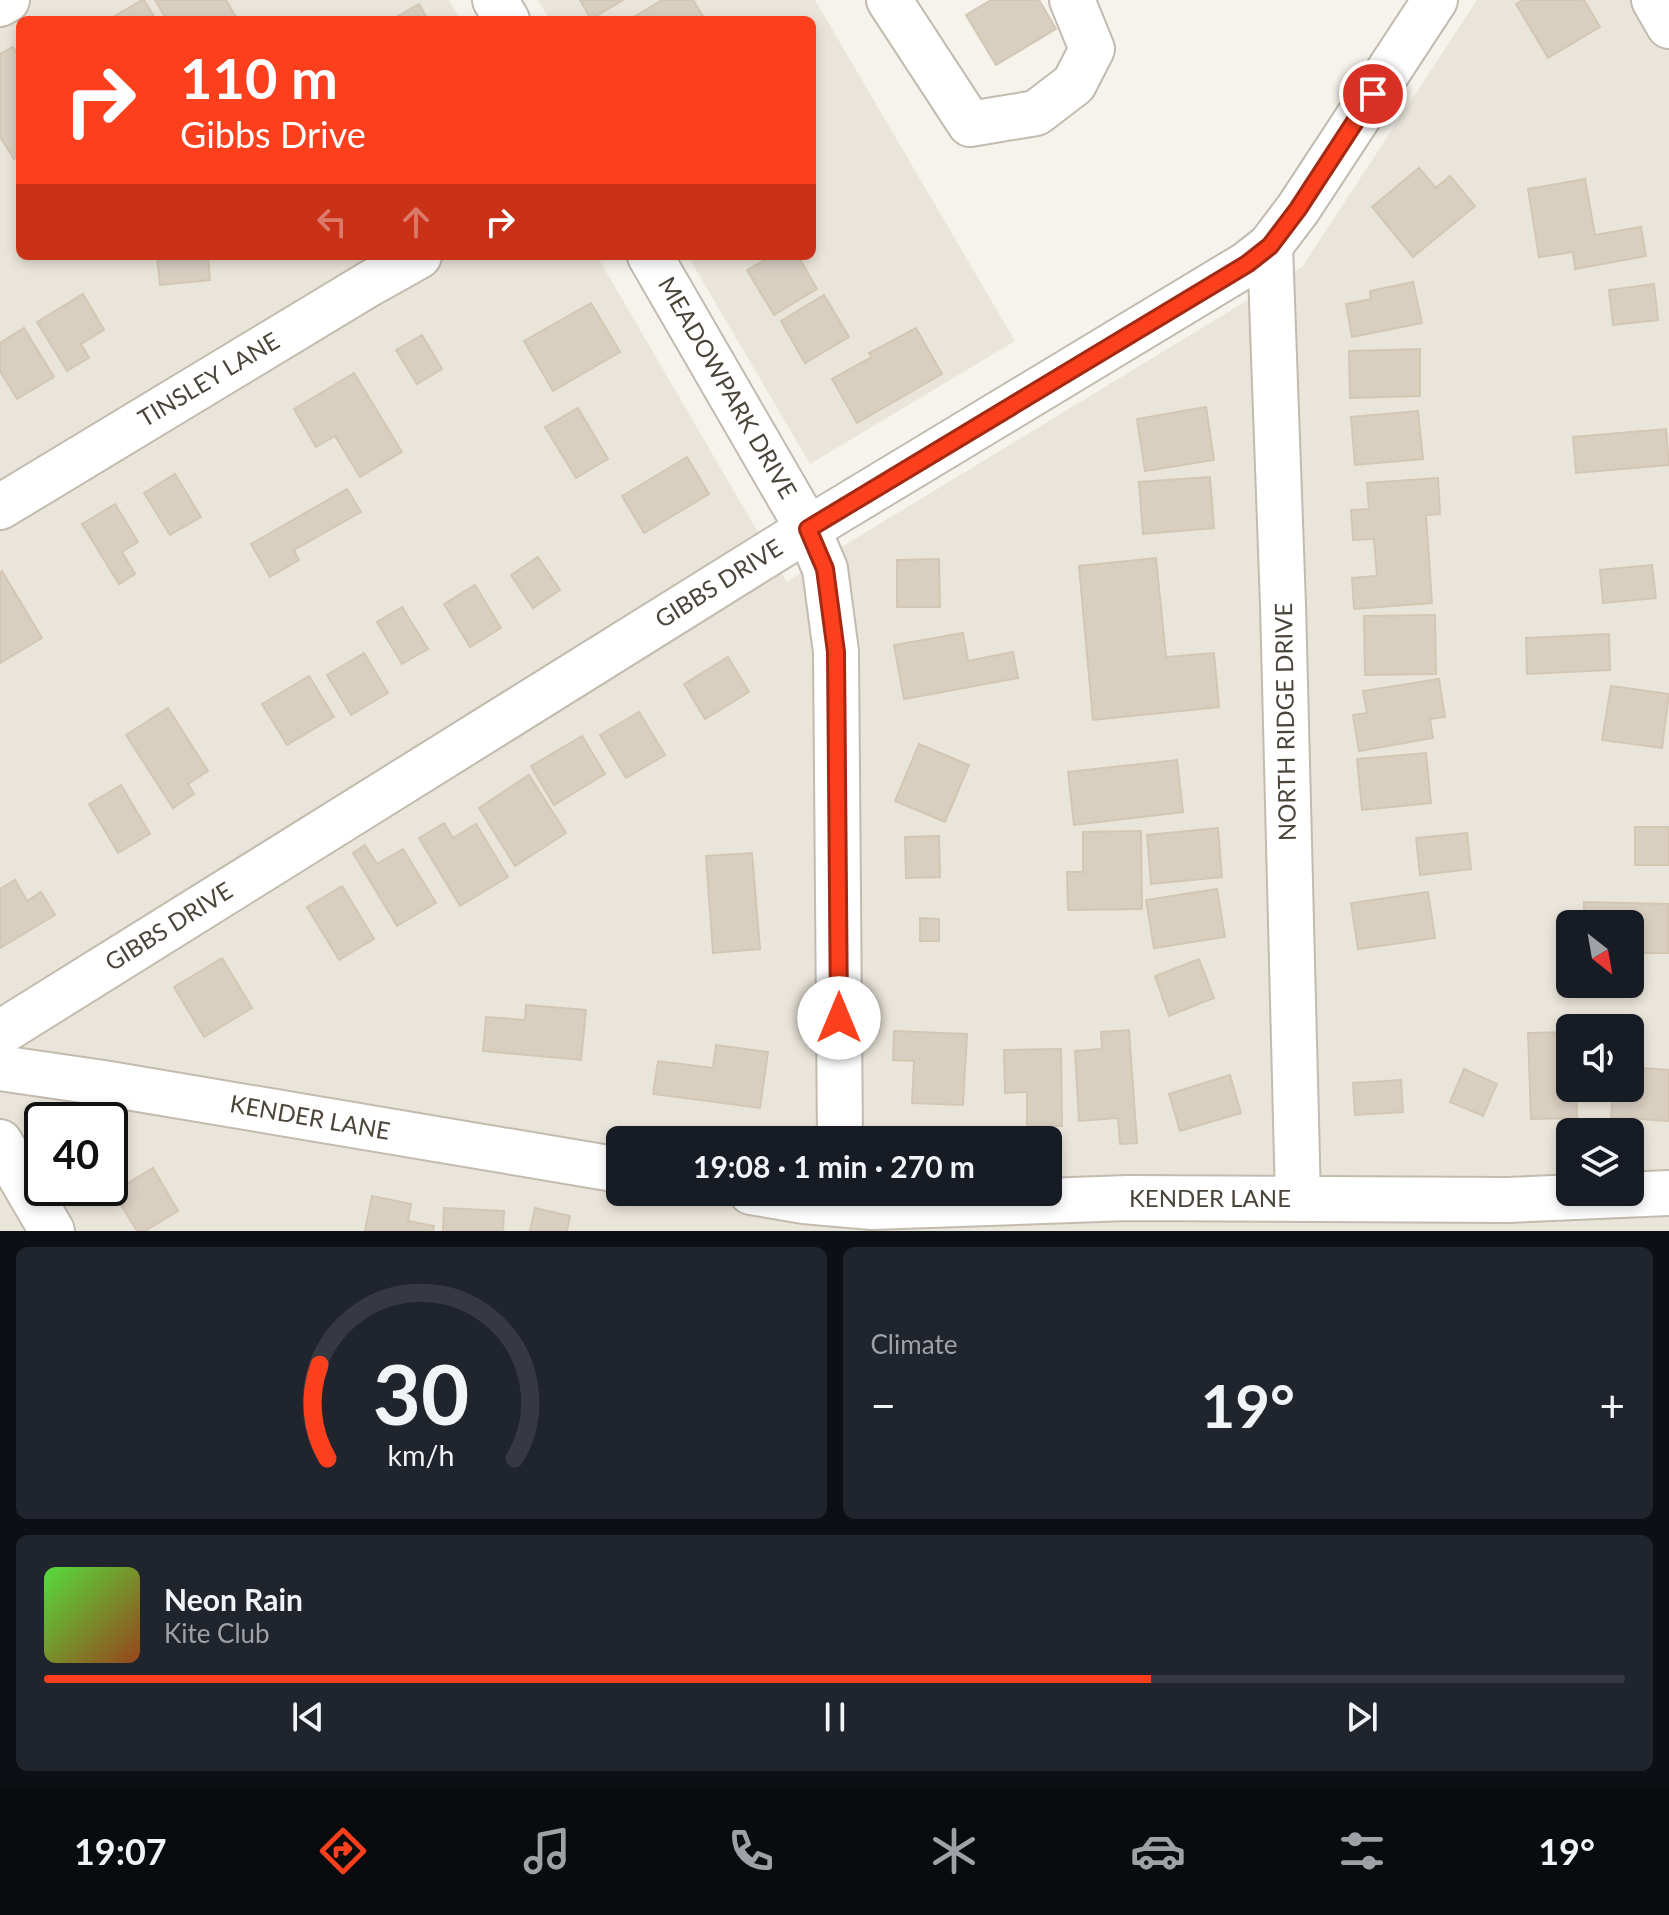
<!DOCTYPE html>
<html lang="en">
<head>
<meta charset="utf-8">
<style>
  body { margin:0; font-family:Lato,sans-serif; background:#20242c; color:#f1f3f6; height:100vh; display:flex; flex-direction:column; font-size:30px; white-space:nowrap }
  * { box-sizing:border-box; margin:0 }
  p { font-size:26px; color:#9ea1a6 }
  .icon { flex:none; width:44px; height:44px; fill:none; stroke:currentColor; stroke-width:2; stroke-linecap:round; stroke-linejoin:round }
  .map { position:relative; height:1231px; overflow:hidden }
  .sheet { display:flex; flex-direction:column; gap:16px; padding:16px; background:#0d0f14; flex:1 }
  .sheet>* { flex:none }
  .hud { position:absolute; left:16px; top:16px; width:800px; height:244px; border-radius:12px; box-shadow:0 4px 12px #0003; background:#fc3f1d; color:#fff; overflow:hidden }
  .needle { width:52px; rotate:149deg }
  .controls { position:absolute; left:1556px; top:910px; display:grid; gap:16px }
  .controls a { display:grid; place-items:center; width:88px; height:88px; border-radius:12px; background:#171b24; box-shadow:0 4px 12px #0003; font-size:40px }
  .speed { position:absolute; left:24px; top:1102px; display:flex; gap:16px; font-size:40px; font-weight:700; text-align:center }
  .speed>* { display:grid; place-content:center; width:104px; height:104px; border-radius:50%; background:#171b24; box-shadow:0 4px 12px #0003; line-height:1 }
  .speed .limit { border:4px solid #111; border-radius:12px; background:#fff; color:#111 }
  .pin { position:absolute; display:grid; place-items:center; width:68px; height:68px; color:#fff; margin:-34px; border:4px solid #fff; border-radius:50%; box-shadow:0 2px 8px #0007 }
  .me { position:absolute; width:88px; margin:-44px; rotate:0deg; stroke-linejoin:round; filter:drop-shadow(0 0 6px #0008) }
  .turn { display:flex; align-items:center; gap:28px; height:168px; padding:0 32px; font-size:36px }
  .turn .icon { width:104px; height:104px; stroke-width:2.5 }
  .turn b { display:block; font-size:56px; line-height:68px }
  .lanes { display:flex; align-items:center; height:76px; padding:0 32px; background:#0003; justify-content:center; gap:40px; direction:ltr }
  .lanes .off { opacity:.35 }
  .big { font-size:60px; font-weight:700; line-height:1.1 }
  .sheet .widget { flex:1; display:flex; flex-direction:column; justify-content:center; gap:12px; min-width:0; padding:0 28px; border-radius:12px; background:#20242c }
  .sheet .dial { align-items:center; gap:0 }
  .dial svg { height:208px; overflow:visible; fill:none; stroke:#363941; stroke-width:7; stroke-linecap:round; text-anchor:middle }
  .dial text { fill:#f1f3f6; stroke:none }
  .song { display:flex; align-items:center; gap:24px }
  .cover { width:96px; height:96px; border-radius:12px; background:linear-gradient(135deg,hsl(110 70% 55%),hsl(20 70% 35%)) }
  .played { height:8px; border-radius:4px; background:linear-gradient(90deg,#fc3f1d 70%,#363941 70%) }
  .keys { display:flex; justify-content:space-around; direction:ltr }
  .heat { display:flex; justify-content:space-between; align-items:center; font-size:44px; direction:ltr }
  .sheet .tiles { flex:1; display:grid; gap:16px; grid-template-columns:1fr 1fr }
  .widget:last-child { grid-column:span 2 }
  .trip { position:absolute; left:606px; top:1126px; width:456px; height:80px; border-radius:12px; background:#171b24; box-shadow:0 4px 12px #0003; font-weight:700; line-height:80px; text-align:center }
  .dock { display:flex; height:128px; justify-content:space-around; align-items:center; background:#090b0e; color:#9ea1a6 }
  .dock .icon { width:56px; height:56px }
  .dock .current { color:#fc3f1d }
  .dock b { font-size:36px; color:#f1f3f6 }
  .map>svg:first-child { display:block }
</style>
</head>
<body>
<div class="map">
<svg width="1669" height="1231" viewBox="0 0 1669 1231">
  <rect width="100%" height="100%" fill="#f6f3ec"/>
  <g fill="#eae5da" fill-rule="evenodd">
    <path d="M0 0H449L461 20H20V256H597L787 582 853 540 1302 267 1477 0H1669V1231H0ZM1570 924H1630V984H1570ZM1570 1028H1630V1088H1570ZM42 1120H110V1188H42ZM1570 1132H1630V1192H1570ZM620 1140H1048V1192H620Z"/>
    <path d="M538 0H815L1015 341 810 464 688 256H812V20H550Z"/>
  </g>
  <g fill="#d8cfc1" stroke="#d3c7b4" stroke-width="2">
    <path d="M142 0H144L156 20H108Z"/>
    <path d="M155 0H226L236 17 232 20H167Z"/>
    <path d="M580 0H623L591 19Z"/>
    <path d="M662 0H693L704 18 701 20H629Z"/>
    <path d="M991 0H1039L1056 29 996 65 966 15Z"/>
    <path d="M1523 0H1584L1600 27 1548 58 1516 4Z"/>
    <path d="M419 4 428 20H391Z"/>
    <path d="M13 47 20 58V156L14 159 0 137V54Z"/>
    <path d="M1419 168 1436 188 1450 176 1475 206 1413 257 1372 207Z"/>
    <path d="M1585 179 1595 235 1641 227 1646 256 1575 269 1573 252 1539 257 1528 189Z"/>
    <path d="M157 256H208L210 280 160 285Z"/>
    <path d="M772 256H798L817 289 774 315 747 270Z"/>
    <path d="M1413 282 1422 323 1352 337 1346 304 1371 299 1370 291Z"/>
    <path d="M1654 284 1658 320 1613 325 1609 290Z"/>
    <path d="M83 294 104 330 81 344 89 358 67 371 37 322Z"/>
    <path d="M824 295 849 337 805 363 781 321Z"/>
    <path d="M591 303 620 352 553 391 524 341Z"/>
    <path d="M24 328 54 377 17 399 0 371V343Z"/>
    <path d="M916 328 942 374 857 423 832 379 872 357 869 353Z"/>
    <path d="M422 335 442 369 417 384 396 350Z"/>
    <path d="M1420 349V396L1350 398 1349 351Z"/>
    <path d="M354 373 402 452 360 477 335 436 316 447 294 409Z"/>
    <path d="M1206 407 1214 460 1145 471 1137 419Z"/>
    <path d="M578 408 608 459 576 478 545 427Z"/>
    <path d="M1418 411 1423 459 1355 465 1351 417Z"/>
    <path d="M1666 429 1669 465 1576 473 1573 437Z"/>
    <path d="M687 457 709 494 644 533 622 496Z"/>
    <path d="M175 474 201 517 170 535 144 493Z"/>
    <path d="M1210 477 1214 528 1143 534 1139 482Z"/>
    <path d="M1438 478 1440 514 1426 515 1432 603 1354 609 1352 578 1377 576 1374 539 1353 540 1351 510 1369 509 1367 483Z"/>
    <path d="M347 489 361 512 294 550 299 560 270 577 251 544Z"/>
    <path d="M115 504 138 542 122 552 135 574 119 584 82 524Z"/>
    <path d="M538 557 560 590 533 608 511 575Z"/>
    <path d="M1156 558 1166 657 1214 653 1219 707 1093 720 1079 566Z"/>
    <path d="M939 559 940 607H897V560Z"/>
    <path d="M1652 565 1656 598 1603 603 1600 570Z"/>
    <path d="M2 571 42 638 0 663V572Z"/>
    <path d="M475 585 501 628 470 647 444 604Z"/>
    <path d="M402 607 428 649 402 664 377 622Z"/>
    <path d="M1435 615 1436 674 1365 675 1364 616Z"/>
    <path d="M963 633 968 661 1013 652 1018 678 904 699 894 645Z"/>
    <path d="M1609 634 1610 670 1527 674 1526 638Z"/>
    <path d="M364 653 388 693 351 715 327 675Z"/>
    <path d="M728 657 749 692 705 719 684 684Z"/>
    <path d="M309 676 334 717 287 745 262 704Z"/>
    <path d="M1439 679 1445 717 1430 719 1433 738 1359 751 1353 715 1367 713 1363 691Z"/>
    <path d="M1611 686 1669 694 1662 748 1602 740Z"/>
    <path d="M168 708 208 771 188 784 194 794 173 808 126 735Z"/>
    <path d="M639 712 665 755 626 778 600 735Z"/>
    <path d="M582 736 605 774 554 805 531 766Z"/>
    <path d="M919 744 969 765 945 822 895 801Z"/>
    <path d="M1426 753 1431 803 1362 810 1357 759Z"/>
    <path d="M1177 760 1183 812 1074 825 1068 772Z"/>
    <path d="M529 775 566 833 515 866 479 808Z"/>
    <path d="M121 785 150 834 118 853 89 804Z"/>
    <path d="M444 823 453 838 476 824 508 877 460 906 419 838Z"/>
    <rect x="1635" y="827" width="34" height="38"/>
    <path d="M1218 828 1222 877 1151 884 1147 835Z"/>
    <path d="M1141 831 1142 909 1068 910 1067 872H1083V832Z"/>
    <path d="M1467 833 1471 869 1420 875 1416 838Z"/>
    <path d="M939 836 940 877 906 878 905 837Z"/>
    <path d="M365 845 377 864 403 849 436 903 397 926 353 853Z"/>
    <path d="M752 853 760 949 713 953 706 856Z"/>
    <path d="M15 880 27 901 41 892 55 915 0 948V889Z"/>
    <path d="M342 886 374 939 339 960 307 907Z"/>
    <path d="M1217 889 1225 937 1154 948 1146 900Z"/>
    <path d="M1428 892 1435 938 1358 949 1351 903Z"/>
    <path d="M1584 902 1668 904V953H1630V924H1584Z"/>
    <path d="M920 918 939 919V941H920Z"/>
    <path d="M222 958 252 1008 204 1037 174 987Z"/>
    <path d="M1199 959 1214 998 1169 1016 1155 976Z"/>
    <path d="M526 1005 586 1010 581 1060 483 1051 486 1017 525 1020Z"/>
    <path d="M1129 1030 1137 1143 1120 1144 1118 1118 1079 1121 1075 1051 1102 1049 1101 1032Z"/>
    <path d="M894 1031 967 1034 963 1105 912 1103 914 1061 893 1060Z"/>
    <path d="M1570 1032V1088H1576L1577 1118 1531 1119 1528 1033Z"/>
    <path d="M716 1045 768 1052 760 1108 653 1094 658 1061 713 1068Z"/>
    <path d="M1061 1049 1062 1126H1027V1092L1005 1093 1004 1050Z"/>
    <path d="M1630 1067 1669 1070V1121L1611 1117 1613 1088H1630Z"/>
    <path d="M1464 1069 1497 1084 1483 1116 1450 1102Z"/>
    <path d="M1230 1075 1241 1113 1180 1131 1169 1094Z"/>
    <path d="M1401 1080 1403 1112 1355 1115 1353 1083Z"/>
    <path d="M153 1168 178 1211 145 1231H137L113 1192Z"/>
    <path d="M372 1196 411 1204 408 1221 434 1226 433 1231H365Z"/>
    <path d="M444 1208 504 1211 503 1231H443Z"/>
    <path d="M535 1208 570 1216 567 1231H530Z"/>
  </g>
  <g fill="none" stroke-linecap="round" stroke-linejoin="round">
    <g stroke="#c2bbae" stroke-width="48">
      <g id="minor">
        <path d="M495 0 507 20"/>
        <path d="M889 0 970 124 1036 113 1074 84 1092 49 1072 0"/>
        <path d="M1654 0 1669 26"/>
        <path d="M0 4 7 0"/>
        <path d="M1270 246 1283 605 1298 1199"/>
        <path d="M650 256 808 529 825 569 836 652 840 1140"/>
        <path d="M0 507 369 284 419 256"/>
        <path d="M0 1033 808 529 1247 264 1270 246 1298 209 1435 0"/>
        <path d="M0 1068 103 1083 620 1170"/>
        <path d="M0 1142 52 1231"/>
        <path d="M751 1192 804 1201 872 1207 1128 1198 1507 1200 1669 1193"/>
      </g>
    </g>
    <use href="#minor" stroke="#fff" stroke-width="44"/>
  </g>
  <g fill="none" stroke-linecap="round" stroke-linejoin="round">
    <g stroke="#a42913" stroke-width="20">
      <path id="route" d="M839 1018 836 652 825 569 808 529 1247 264 1270 246 1298 209 1373 94"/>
    </g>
    <use href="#route" stroke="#fc3f1d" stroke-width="14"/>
  </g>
  <g text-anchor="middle" stroke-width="6" stroke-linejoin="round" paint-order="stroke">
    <g font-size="24" fill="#4b4439" stroke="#fff">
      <text transform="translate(209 380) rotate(-31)" y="8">TINSLEY LANE</text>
      <text transform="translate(727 388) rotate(60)" y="8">MEADOWPARK DRIVE</text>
      <text transform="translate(719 584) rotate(-32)" y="8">GIBBS DRIVE</text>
      <text transform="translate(1286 722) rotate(-91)" y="8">NORTH RIDGE DRIVE</text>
      <text transform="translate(169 927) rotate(-32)" y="8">GIBBS DRIVE</text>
      <text transform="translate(310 1118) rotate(10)" y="8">KENDER LANE</text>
      <text x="1210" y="1207">KENDER LANE</text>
    </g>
  </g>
</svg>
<div class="controls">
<a><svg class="needle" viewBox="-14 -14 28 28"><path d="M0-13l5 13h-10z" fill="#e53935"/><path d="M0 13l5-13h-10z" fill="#9ea1a6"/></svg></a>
<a><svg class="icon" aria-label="sound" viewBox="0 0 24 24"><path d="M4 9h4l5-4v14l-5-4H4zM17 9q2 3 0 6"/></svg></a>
<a><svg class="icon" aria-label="layers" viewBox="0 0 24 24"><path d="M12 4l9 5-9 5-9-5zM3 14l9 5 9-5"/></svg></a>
</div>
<div class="speed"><div class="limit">40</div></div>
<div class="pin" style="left:1373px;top:94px;background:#d93025"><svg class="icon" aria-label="arrive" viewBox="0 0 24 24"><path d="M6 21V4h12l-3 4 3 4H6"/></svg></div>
<svg class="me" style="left:839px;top:1018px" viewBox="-20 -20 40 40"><circle r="19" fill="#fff"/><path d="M0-13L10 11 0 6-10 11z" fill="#fc3f1d"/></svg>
<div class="trip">19:08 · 1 min · 270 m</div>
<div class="hud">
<div class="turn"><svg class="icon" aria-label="right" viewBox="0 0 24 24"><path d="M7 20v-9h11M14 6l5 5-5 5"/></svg><div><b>110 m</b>Gibbs Drive</div></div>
<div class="lanes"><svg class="icon off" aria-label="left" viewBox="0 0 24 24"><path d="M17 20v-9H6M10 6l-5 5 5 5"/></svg><svg class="icon off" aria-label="ahead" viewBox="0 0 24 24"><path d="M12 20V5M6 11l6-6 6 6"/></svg><svg class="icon" aria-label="right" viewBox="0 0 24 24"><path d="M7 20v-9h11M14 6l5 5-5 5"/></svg></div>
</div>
</div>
<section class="sheet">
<div class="tiles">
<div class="widget dial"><svg viewBox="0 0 100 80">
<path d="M14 69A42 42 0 1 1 86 69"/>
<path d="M14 69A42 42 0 0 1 11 33" stroke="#fc3f1d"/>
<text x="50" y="56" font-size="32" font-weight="700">30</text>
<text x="50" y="72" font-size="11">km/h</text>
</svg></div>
<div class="widget"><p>Climate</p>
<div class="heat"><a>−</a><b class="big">19°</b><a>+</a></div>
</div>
<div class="widget">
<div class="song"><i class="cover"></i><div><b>Neon Rain</b><p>Kite Club</p></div></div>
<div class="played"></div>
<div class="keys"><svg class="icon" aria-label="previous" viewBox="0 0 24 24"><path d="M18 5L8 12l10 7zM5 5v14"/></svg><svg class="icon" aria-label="pause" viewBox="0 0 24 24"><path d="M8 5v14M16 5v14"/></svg><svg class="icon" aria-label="next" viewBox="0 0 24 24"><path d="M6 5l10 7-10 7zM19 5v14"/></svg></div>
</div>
</div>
</section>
<nav class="dock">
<b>19:07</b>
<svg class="icon current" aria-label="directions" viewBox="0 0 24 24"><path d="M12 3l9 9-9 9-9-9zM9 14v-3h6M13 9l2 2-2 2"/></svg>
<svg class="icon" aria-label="music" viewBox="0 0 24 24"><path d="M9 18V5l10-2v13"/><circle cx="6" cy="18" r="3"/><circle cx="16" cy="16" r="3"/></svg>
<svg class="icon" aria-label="phone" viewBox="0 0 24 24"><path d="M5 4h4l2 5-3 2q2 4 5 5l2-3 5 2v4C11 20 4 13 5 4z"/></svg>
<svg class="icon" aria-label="climate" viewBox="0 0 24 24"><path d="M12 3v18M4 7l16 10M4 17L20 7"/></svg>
<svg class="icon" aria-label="car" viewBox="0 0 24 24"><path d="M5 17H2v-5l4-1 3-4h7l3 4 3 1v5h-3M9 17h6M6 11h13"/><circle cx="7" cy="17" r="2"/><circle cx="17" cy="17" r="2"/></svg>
<svg class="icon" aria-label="filters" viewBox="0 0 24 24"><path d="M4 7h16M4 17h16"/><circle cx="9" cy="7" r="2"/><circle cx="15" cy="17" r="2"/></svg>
<b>19°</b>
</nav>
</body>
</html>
